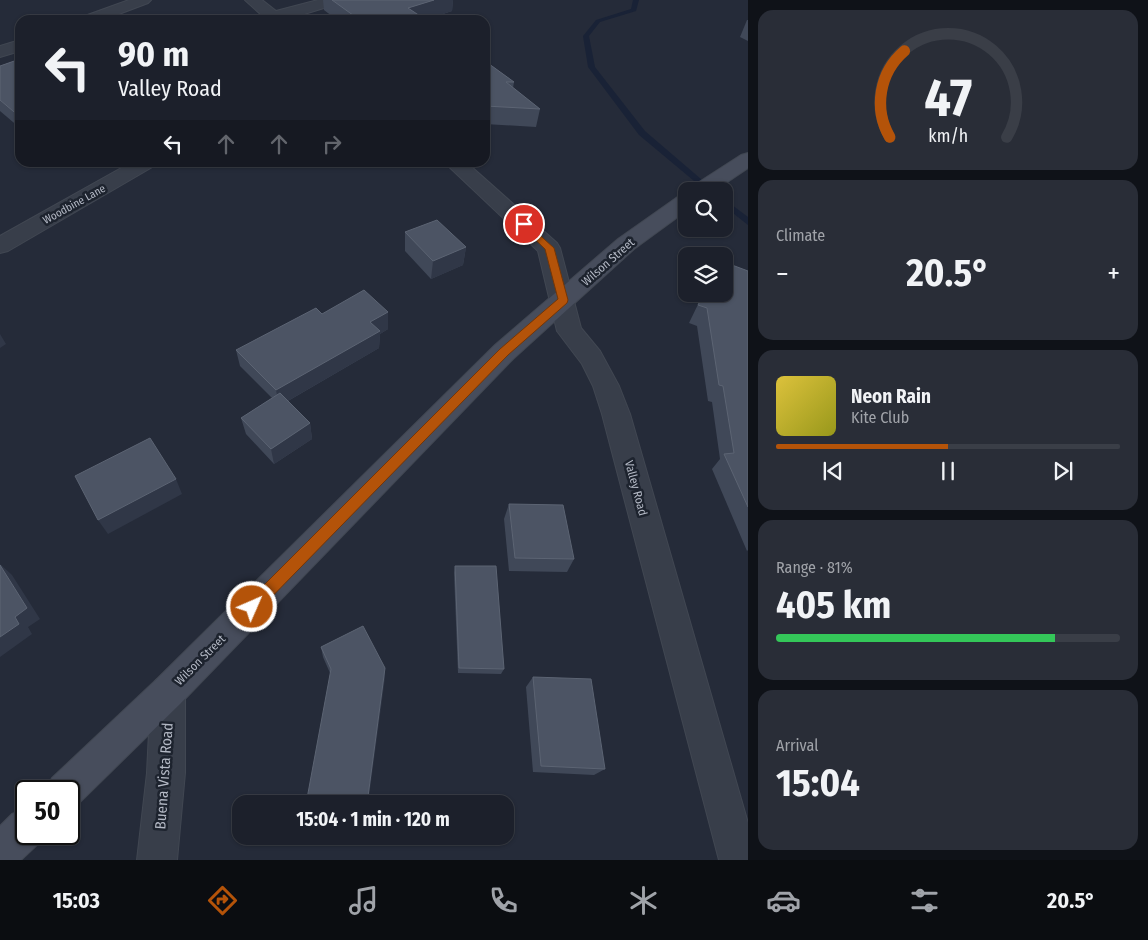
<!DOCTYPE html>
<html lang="en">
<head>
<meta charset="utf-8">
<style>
  body { margin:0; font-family:"Fira Sans Condensed",sans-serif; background:#292d37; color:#f1f3f6; height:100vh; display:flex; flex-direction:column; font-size:19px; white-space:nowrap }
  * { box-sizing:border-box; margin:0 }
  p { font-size:16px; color:#a0a3a9 }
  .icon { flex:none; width:28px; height:28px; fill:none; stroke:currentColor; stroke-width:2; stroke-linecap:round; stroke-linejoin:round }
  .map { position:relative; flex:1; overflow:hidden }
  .drawer { display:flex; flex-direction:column; gap:10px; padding:10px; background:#0f1218; width:400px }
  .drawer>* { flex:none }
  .guide { position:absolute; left:15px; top:15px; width:475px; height:152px; border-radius:15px; box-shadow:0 1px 4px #0004,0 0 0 1px #3a3e47; background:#1c202b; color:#f1f3f6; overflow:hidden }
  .fabs { position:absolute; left:678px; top:182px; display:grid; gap:10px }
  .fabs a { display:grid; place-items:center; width:55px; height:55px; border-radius:10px; background:#1c202b; box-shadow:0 1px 4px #0004,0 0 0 1px #3a3e47; font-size:25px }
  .speed { position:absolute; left:15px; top:780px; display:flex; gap:10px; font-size:25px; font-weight:700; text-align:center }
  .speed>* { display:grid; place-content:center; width:65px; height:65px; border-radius:50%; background:#1c202b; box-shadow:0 1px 4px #0004,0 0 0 1px #3a3e47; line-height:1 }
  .speed .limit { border:2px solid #111; border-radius:8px; background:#fff; color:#111 }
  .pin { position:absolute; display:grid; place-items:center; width:42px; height:42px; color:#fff; margin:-21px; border:2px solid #fff; border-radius:50%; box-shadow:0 1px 5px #0007 }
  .me { position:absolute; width:55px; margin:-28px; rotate:45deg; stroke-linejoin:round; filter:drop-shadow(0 0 4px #0008) }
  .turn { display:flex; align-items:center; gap:18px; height:105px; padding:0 20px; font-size:22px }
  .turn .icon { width:65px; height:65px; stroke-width:2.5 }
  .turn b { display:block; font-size:35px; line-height:42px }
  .lanes { display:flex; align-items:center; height:48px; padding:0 20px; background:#0003; justify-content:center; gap:25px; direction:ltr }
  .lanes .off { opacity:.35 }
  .big { font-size:38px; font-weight:700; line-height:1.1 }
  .drawer .tile { flex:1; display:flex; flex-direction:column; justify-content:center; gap:8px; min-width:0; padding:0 18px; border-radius:15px; background:#292d37 }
  .drawer .dial { align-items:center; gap:0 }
  .dial svg { height:130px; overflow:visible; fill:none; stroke:#3a3e47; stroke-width:7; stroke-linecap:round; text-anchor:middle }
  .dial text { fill:#f1f3f6; stroke:none }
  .song { display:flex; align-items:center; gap:15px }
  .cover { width:60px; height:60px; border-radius:8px; background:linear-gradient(135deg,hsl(50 70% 55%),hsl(60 70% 35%)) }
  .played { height:5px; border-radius:2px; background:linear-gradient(90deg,#b45309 50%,#3a3e47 50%) }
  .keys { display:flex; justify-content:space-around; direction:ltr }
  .heat { display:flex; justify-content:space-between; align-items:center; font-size:28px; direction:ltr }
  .charge { height:8px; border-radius:4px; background:linear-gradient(90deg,#34c759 81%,#3a3e47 0) }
  .trip { position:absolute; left:232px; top:795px; width:282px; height:50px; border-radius:15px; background:#1c202b; box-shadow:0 1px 4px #0004,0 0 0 1px #3a3e47; font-weight:700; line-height:50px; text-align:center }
  .menu { display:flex; height:80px; justify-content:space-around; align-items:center; background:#0b0d11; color:#a0a3a9 }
  .menu .icon { width:35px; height:35px }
  .menu .current { color:#b45309 }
  .menu b { font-size:22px; color:#f1f3f6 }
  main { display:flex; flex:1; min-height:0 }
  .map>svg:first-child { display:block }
</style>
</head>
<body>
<main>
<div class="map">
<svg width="748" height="860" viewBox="0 0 748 860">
  <rect width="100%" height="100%" fill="#252b39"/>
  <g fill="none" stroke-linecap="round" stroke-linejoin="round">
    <g fill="#192236" fill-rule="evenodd">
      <path d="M633 0H639L636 11 600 22 589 36 595 67 645 131 715 191H706L639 135 588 67 583 36 596 20 631 9Z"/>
      <path d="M724 199 748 217V225L724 206Z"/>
    </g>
    <g stroke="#414752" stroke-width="2">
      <g id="minor">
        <path d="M129 0H151L148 3 103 20H80L82 17Z"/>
        <path d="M245 0H262L276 11 318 0H343L340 3 285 20H267Z"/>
        <path d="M20 40V51L0 57V46Z"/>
        <path d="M132 162H157L154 166 8 251 0 253V236Z"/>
        <path d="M444 162H466L557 243 560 248 581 328 600 351 619 386 630 414 748 823V860H719L602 414 593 386 582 364 557 331 538 251Z"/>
        <path d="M168 675 180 680 185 692V773L177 860H137L147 773 151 692 156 680Z"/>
      </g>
    </g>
    <g stroke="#414752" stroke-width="2">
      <g id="secondary">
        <path d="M748 153V168L714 191H690L693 186 741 155Z"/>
        <path d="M686 194V211L634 249 513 359 180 704 78 804 69 808V791H46L52 778 156 680 495 345 618 239 679 196Z"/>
        <path d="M26 809V834H43L40 842 21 860H0V826L12 814Z"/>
      </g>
    </g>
    <use href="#minor" fill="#383e4a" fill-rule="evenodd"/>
    <use href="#secondary" fill="#474d5c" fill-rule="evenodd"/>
  </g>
  <g fill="#404858">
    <path d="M323 0H453L452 11 425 20H426H337L324 10Z"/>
    <path d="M747 20H748V41L740 37Z"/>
    <path d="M20 59V128L0 111V66Z"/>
    <path d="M485 61 514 82 513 88 540 109 536 127 485 124Z"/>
    <path d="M405 232 466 247 463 265 431 279 405 251Z"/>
    <path d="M748 271V550L747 551 712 469 720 459 712 402 708 401 697 326 689 323 703 294H724Z"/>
    <path d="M388 312V329L380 334 379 348 288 401 310 423 312 439 274 464 246 434 241 418 272 398 240 366 236 350 322 314Z"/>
    <path d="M509 504 574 559 567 572 509 571 504 519Z"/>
    <path d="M455 566 504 669 501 674 458 673 454 573Z"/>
    <path d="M321 647 385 678 330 673 323 657Z"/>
    <path d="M533 677 605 769 594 775 533 772 526 687Z"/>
    <path d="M316 836H364L363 844Z"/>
  </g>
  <g fill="#303747">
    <path d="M434 0H453L452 11 424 20 408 8Z"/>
    <path d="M366 16V20H357V18Z"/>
    <path d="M466 247 463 265 431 279 433 261Z"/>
    <path d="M388 312V329L380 334 379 348 279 406 276 390 370 322Z"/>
    <path d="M0 334 6 344 0 348Z"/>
    <path d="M310 423 312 439 274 464 271 449Z"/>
    <path d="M176 479 182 494 108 534 98 520Z"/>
    <path d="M0 564 12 575 40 619 28 627 32 634 0 657V637L15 617Z"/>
    <path d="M385 668V678L368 804H367Z"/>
  </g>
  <g fill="#4c5464" stroke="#5c6473">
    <path d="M332 0H434L408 8 426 20H371L366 16 357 18Z"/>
    <path d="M20 59V117L0 100V66Z"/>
    <path d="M485 61 514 82H506L540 109 485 106Z"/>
    <path d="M437 220 466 247 433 261 405 232Z"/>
    <path d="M724 262 748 271V507L724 454 734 453 723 386 719 385 707 308 698 305 704 294H724Z"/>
    <path d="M364 290 388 312 370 322 380 331 276 390 236 350 316 308 322 314Z"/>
    <path d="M280 393 310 423 271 449 241 418Z"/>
    <path d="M150 438 176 479 98 520 75 476Z"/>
    <path d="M509 504 563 505 574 559 515 558Z"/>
    <path d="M0 565 27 608 15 617 19 624 0 637Z"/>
    <path d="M455 566H496L504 669 459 668Z"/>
    <path d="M363 626 385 668 367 804H306L331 669 321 647Z"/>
    <path d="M533 677 591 679 605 769 541 766Z"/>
    <path d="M334 836H363L362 841Z"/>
  </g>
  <path fill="#b45309" stroke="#753606" d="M524 221 554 248 568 300 567 303 508 355 257 612 252 614 247 612 245 607 247 602 500 349 558 299 545 249 521 226V222Z"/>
  <g text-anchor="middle" stroke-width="5" stroke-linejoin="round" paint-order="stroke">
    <g font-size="11" fill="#b4b9c5" stroke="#1d232e">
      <text transform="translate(74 204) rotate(-29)" y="4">Woodbine Lane</text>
    </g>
    <g font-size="12" fill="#b4b9c5" stroke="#1d232e">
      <text transform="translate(608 262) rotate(-41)" y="4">Wilson Street</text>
      <text transform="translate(636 488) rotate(75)" y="4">Valley Road</text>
      <text transform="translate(200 660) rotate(-45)" y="4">Wilson Street</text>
    </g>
    <g font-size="15" fill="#b4b9c5" stroke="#1d232e">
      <text transform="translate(164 776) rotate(-86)" y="5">Buena Vista Road</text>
    </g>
  </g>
</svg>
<div class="fabs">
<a><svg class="icon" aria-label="search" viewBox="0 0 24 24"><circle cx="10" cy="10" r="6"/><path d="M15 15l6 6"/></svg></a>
<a><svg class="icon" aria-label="layers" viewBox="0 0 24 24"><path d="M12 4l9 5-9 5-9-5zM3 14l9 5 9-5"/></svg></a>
</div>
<div class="speed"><div class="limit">50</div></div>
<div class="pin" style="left:524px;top:224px;background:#d93025"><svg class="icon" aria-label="arrive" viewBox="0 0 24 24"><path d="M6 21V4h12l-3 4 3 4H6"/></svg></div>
<svg class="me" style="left:252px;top:607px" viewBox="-20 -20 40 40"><circle r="17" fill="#b45309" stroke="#fff" stroke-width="3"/><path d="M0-11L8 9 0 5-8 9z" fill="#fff"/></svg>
<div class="trip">15:04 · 1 min · 120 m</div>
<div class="guide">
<div class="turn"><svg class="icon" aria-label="left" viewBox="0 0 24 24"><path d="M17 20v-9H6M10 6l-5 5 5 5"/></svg><div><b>90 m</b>Valley Road</div></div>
<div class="lanes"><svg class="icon" aria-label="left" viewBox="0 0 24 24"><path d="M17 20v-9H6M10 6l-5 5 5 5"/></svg><svg class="icon off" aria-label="ahead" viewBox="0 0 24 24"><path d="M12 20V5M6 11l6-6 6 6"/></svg><svg class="icon off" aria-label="ahead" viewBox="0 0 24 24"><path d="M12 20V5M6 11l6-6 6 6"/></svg><svg class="icon off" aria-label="right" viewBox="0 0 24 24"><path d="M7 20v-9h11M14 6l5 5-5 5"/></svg></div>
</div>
</div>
<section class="drawer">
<div class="tile dial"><svg viewBox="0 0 100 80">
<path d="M14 69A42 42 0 1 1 86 69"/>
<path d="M14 69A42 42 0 0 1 23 16" stroke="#b45309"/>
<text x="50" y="56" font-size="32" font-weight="700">47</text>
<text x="50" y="72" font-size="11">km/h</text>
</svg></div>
<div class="tile"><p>Climate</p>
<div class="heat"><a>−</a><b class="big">20.5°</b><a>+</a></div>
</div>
<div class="tile">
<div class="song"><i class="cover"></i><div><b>Neon Rain</b><p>Kite Club</p></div></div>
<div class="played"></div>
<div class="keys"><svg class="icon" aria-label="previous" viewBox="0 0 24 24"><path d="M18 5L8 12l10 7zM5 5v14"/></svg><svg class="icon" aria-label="pause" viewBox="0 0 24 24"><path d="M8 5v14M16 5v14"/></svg><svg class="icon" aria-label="next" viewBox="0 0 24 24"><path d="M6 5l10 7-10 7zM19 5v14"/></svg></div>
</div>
<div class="tile"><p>Range · 81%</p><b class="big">405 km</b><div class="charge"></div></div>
<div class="tile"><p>Arrival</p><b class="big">15:04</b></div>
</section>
</main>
<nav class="menu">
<b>15:03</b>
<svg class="icon current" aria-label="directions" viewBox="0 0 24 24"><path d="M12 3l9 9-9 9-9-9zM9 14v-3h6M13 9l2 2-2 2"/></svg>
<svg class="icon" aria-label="music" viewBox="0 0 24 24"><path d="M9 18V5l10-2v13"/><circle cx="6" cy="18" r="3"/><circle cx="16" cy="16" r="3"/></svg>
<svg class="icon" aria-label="phone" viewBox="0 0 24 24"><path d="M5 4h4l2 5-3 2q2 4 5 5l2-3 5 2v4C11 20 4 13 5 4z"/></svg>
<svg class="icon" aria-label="climate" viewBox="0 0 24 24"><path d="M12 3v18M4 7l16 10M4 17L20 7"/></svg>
<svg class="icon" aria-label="car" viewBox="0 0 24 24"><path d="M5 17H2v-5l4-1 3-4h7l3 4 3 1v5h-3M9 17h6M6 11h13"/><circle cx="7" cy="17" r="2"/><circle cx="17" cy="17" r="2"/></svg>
<svg class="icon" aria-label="filters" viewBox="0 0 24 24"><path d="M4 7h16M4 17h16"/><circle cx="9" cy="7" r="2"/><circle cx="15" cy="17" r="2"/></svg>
<b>20.5°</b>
</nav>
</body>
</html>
